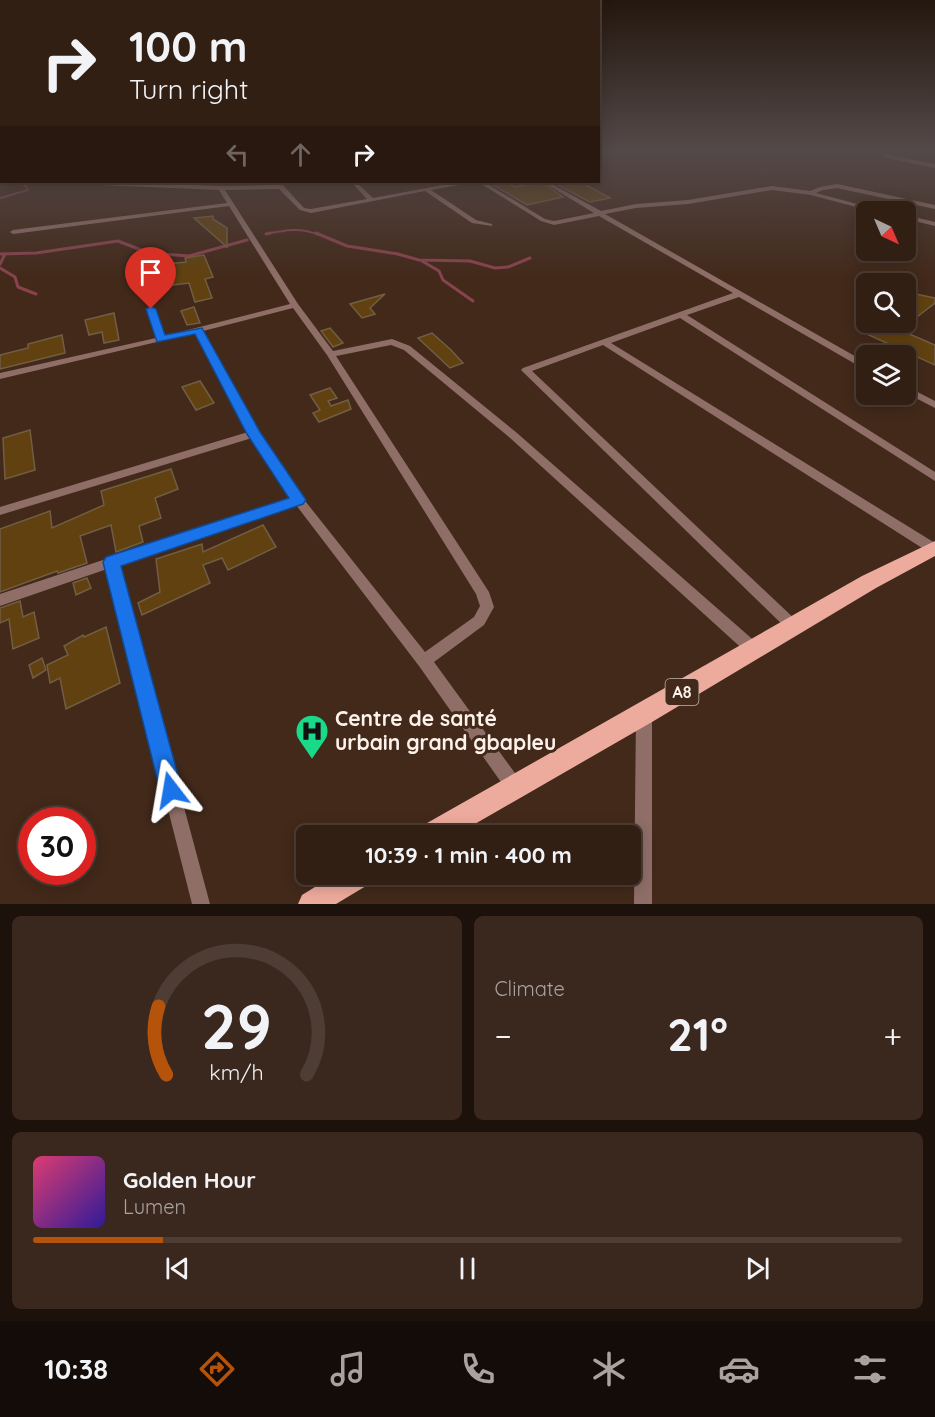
<!DOCTYPE html>
<html lang="en">
<head>
<meta charset="utf-8">
<style>
  body { margin:0; font-family:Quicksand,sans-serif; background:#3a271d; color:#f1f3f6; height:100vh; display:flex; flex-direction:column; font-size:22px; white-space:nowrap }
  * { box-sizing:border-box; margin:0 }
  p { font-size:20px; color:#a8a2a0 }
  .icon { flex:none; width:33px; height:33px; fill:none; stroke:currentColor; stroke-width:2; stroke-linecap:round; stroke-linejoin:round }
  .map { position:relative; height:904px; overflow:hidden }
  .panel { display:flex; flex-direction:column; gap:12px; padding:12px; background:#1c110b; flex:1 }
  .panel>* { flex:none }
  .banner { position:absolute; left:0px; top:0px; width:600px; height:183px; box-shadow:0 3px 15px #0003,0 0 0 2px #4d3d34; background:#321f14; color:#f1f3f6; overflow:hidden }
  .needle { width:39px; rotate:136deg }
  .fabs { position:absolute; left:856px; top:201px; display:grid; gap:12px }
  .fabs a { display:grid; place-items:center; width:60px; height:60px; border-radius:9px; background:#321f14; box-shadow:0 3px 15px #0003,0 0 0 2px #4d3d34; font-size:30px }
  .speed { position:absolute; left:18px; top:807px; display:flex; gap:12px; font-size:30px; font-weight:700; text-align:center }
  .speed>* { display:grid; place-content:center; width:78px; height:78px; border-radius:50%; background:#321f14; box-shadow:0 3px 15px #0003,0 0 0 2px #4d3d34; line-height:1 }
  .speed .limit { border:9px solid #d22; background:#fff; color:#111 }
  .pin { position:absolute; display:grid; place-items:center; width:51px; height:51px; color:#fff; margin:-62px -26px; border-radius:50% 50% 50% 0; rotate:-45deg; box-shadow:0 0 6px #0007 }
  .pin .icon { rotate:45deg }
  .me { position:absolute; width:66px; margin:-33px; rotate:346deg; stroke-linejoin:round; filter:drop-shadow(0 0 4px #0008) }
  .turn { display:flex; align-items:center; gap:21px; height:126px; padding:0 30px; font-size:27px }
  .turn .icon { width:78px; height:78px; stroke-width:2.5 }
  .turn b { display:block; font-size:42px; line-height:51px }
  .lanes { display:flex; align-items:center; height:57px; padding:0 30px; background:#0003; justify-content:center; gap:30px; direction:ltr }
  .lanes .off { opacity:.35 }
  .big { font-size:45px; font-weight:700; line-height:1.1 }
  .panel .card { flex:1; display:flex; flex-direction:column; justify-content:center; gap:9px; min-width:0; padding:0 21px; border-radius:9px; background:#3a271d }
  .panel .dial { align-items:center; gap:0 }
  .dial svg { height:156px; overflow:visible; fill:none; stroke:#4d3d34; stroke-width:7; stroke-linecap:round; text-anchor:middle }
  .dial text { fill:#f1f3f6; stroke:none }
  .song { display:flex; align-items:center; gap:18px }
  .cover { width:72px; height:72px; border-radius:9px; background:linear-gradient(135deg,hsl(340 70% 55%),hsl(250 70% 35%)) }
  .played { height:6px; border-radius:3px; background:linear-gradient(90deg,#b45309 15%,#4d3d34 15%) }
  .keys { display:flex; justify-content:space-around; direction:ltr }
  .heat { display:flex; justify-content:space-between; align-items:center; font-size:33px; direction:ltr }
  .panel .tiles { flex:1; display:grid; gap:12px; grid-template-columns:1fr 1fr }
  .card:last-child { grid-column:span 2 }
  .trip { position:absolute; left:296px; top:825px; width:345px; height:60px; border-radius:9px; background:#321f14; box-shadow:0 3px 15px #0003,0 0 0 2px #4d3d34; font-weight:700; line-height:60px; text-align:center }
  .tabs { display:flex; height:96px; justify-content:space-around; align-items:center; background:#140c08; color:#a8a2a0 }
  .tabs .icon { width:42px; height:42px }
  .tabs .selected { color:#b45309 }
  .tabs b { font-size:27px; color:#f1f3f6 }
  .map>svg:first-child { display:block }
</style>
</head>
<body>
<div class="map">
<svg width="935" height="904" viewBox="0 0 935 904">
  <rect width="100%" height="100%" fill="#42291a"/>
  <g fill="none" stroke-linecap="round" stroke-linejoin="round">
    <g stroke="#88434f" stroke-width="2">
      <path d="M0 198 28 190 23 182"/>
      <path d="M266 234C285 230 301 227 319 235"/>
    </g>
    <g stroke="#88434f" stroke-width="3">
      <path d="M316 233 347 246 398 254 419 260 470 261 495 268 508 267 530 258"/>
      <path d="M266 234 270 233"/>
      <path d="M0 254 36 253 118 241 149 253 189 256 247 240"/>
      <path d="M422 261 439 271 443 280 473 301"/>
      <path d="M0 264 5 254"/>
      <path d="M0 268 15 277 18 287 36 294"/>
    </g>
  </g>
  <g fill="#614110" stroke="#715e44" stroke-width="1.5">
    <path d="M488 182H505L515 187 541 182 563 197 527 205Z"/>
    <path d="M552 182H581L610 198 590 202Z"/>
    <path d="M213 216V219L227 228V247L194 218Z"/>
    <path d="M204 255 213 277 205 279 212 298 195 302 189 283 141 289 146 278H138L145 266 186 262 185 258Z"/>
    <path d="M906 292 935 298V303L900 330 935 345V365L869 335 888 322H906Z"/>
    <path d="M385 294 370 308 375 314 362 318 350 304Z"/>
    <path d="M194 307 200 323 187 325 181 311Z"/>
    <path d="M114 313 119 340 104 343 102 332 89 335 85 320Z"/>
    <path d="M330 328 343 343 333 347 321 331Z"/>
    <path d="M432 333 451 350 463 363 450 368 418 338Z"/>
    <path d="M62 335 65 353 0 369V355L28 348V344Z"/>
    <path d="M200 381 214 403 196 410 182 387Z"/>
    <path d="M330 388 337 398 328 401 331 406 348 400 351 409 319 422 313 413 320 410 310 395Z"/>
    <path d="M30 430 35 470 5 479 3 438Z"/>
    <path d="M171 469 178 489 155 498 161 518 139 526 143 542 116 552 111 525 80 536 87 563 58 573 57 571 0 592V529L50 511 52 528 104 505 101 491Z"/>
    <path d="M263 525 276 547 228 570 222 558 203 565 210 583 142 615 138 603 160 592 156 559 202 544 203 552Z"/>
    <path d="M87 578 91 588 76 595 73 583Z"/>
    <path d="M20 601 23 617 34 612 39 638 13 649 9 619 0 623V608Z"/>
    <path d="M106 627 120 683 66 709 60 678 50 683 47 665 68 655 64 646 83 635 84 637Z"/>
    <path d="M42 658 46 670 33 678 29 665Z"/>
  </g>
  <g fill="none" stroke-linecap="round" stroke-linejoin="round">
    <g fill="#8f6e68" fill-rule="evenodd">
      <path d="M885 154 935 164V168L883 157Z"/>
      <path d="M100 182 221 186 277 185 275 182H280L304 208 311 209 367 199 351 182H356L373 198 459 182H467L465 184 431 190 476 220 492 224V226L472 223 425 191 311 213 300 210 279 189 225 190 298 304 333 351 392 339 410 346 517 433 758 644 760 649 758 654 753 656 748 654 509 437 404 350 391 345 336 356 489 592 494 607 484 625 434 662 520 780 522 786 520 792 514 794 508 792 419 666 296 505 119 565 210 904H192L107 569 0 606V594L291 498 252 438 0 515V507L248 432 195 333 0 379V373L156 338 147 309 151 307 155 309 164 336 290 304 229 206 13 234 10 232 13 230 227 203 219 190 101 185 98 183ZM293 308 327 355 476 594 480 606 474 617 425 652 302 497 258 433 203 331Z"/>
      <path d="M478 182H484L545 219 554 221 594 213 543 182H548L601 211 636 204 688 200 772 186 810 191 820 187 837 184 935 205V209L837 188 823 190 816 193 887 212H875L811 195 772 190 688 204 636 208 605 214 867 363V370L864 369 739 297 687 315 935 472V481L680 318 611 343 935 543V554L930 553 603 345 532 371 799 623 801 627 799 631 794 633 789 631 521 370 523 368 733 293 599 216 554 225 541 221Z"/>
      <path d="M906 215 935 222V226L906 219Z"/>
      <path d="M906 386 935 401V408L906 393Z"/>
      <path d="M644 706 649 709 652 714V904H634L636 714 639 709Z"/>
    </g>
    <g fill="#edab9e" fill-rule="evenodd">
      <path d="M935 541V556L876 588 652 722 454 836H417L420 827 862 576Z"/>
      <path d="M336 874H375L371 883 336 904H298L302 895Z"/>
    </g>
  </g>
  <linearGradient id="sky" x2="0" y2="1"><stop stop-color="#24170e"/><stop offset="0.54" stop-color="#544949"/><stop offset="1" stop-color="#544949" stop-opacity="0"/></linearGradient>
  <rect width="935" height="278" fill="url(#sky)"/>
  <path fill="#1a73e8" stroke="#114b97" stroke-width="1.5" d="M151 306 156 309 165 335 202 328 260 432 306 500 303 504 121 566 182 790 179 798 171 801 163 798 160 790 103 562 106 557 289 498 247 434 195 334 157 342 146 309Z"/>
  <defs>
    <g id="hospital-pin" transform="scale(1.725)"><path d="M0 17L-7.5 6A9.5 9.5 0 1 1 7.5 6Z" fill="#1ad988" stroke="#42291a"/><path d="M-5-5h3v3.5h4V-5h3V5h-3V1.5h-4V5h-3Z" fill="#111"/></g>
  </defs>
  <g fill-rule="evenodd">
    <use href="#hospital-pin" x="312" y="731"/>
  </g>
  <g text-anchor="middle" stroke-width="6" stroke-linejoin="round" paint-order="stroke">
    <rect fill="#42291a" stroke="#c5b6ad" stroke-width="1.5" x="665.5" y="679" width="33" height="26" rx="4.5"/>
    <g font-size="16" font-weight="bold" fill="#fdf2ec">
      <text x="682" y="698">A8</text>
    </g>
    <g font-size="21" font-weight="bold" fill="#fdf2ec" stroke="#42291a" text-anchor="start">
      <text x="335" y="726">Centre de santé<tspan x="335" dy="24">urbain grand gbapleu</tspan></text>
    </g>
  </g>
</svg>
<div class="fabs">
<a><svg class="needle" viewBox="-14 -14 28 28"><path d="M0-13l5 13h-10z" fill="#e53935"/><path d="M0 13l5-13h-10z" fill="#a8a2a0"/></svg></a>
<a><svg class="icon" aria-label="search" viewBox="0 0 24 24"><circle cx="10" cy="10" r="6"/><path d="M15 15l6 6"/></svg></a>
<a><svg class="icon" aria-label="layers" viewBox="0 0 24 24"><path d="M12 4l9 5-9 5-9-5zM3 14l9 5 9-5"/></svg></a>
</div>
<div class="speed"><div class="limit">30</div></div>
<div class="pin" style="left:151px;top:309px;background:#d93025"><svg class="icon" aria-label="arrive" viewBox="0 0 24 24"><path d="M6 21V4h12l-3 4 3 4H6"/></svg></div>
<svg class="me" style="left:171px;top:790px" viewBox="-20 -20 40 40"><path d="M0-17L14 15 0 8-14 15z" fill="#1a73e8" stroke="#fff" stroke-width="4"/></svg>
<div class="trip">10:39 · 1 min · 400 m</div>
<div class="banner">
<div class="turn"><svg class="icon" aria-label="right" viewBox="0 0 24 24"><path d="M7 20v-9h11M14 6l5 5-5 5"/></svg><div><b>100 m</b>Turn right</div></div>
<div class="lanes"><svg class="icon off" aria-label="left" viewBox="0 0 24 24"><path d="M17 20v-9H6M10 6l-5 5 5 5"/></svg><svg class="icon off" aria-label="ahead" viewBox="0 0 24 24"><path d="M12 20V5M6 11l6-6 6 6"/></svg><svg class="icon" aria-label="right" viewBox="0 0 24 24"><path d="M7 20v-9h11M14 6l5 5-5 5"/></svg></div>
</div>
</div>
<section class="panel">
<div class="tiles">
<div class="card dial"><svg viewBox="0 0 100 80">
<path d="M14 69A42 42 0 1 1 86 69"/>
<path d="M14 69A42 42 0 0 1 10 34" stroke="#b45309"/>
<text x="50" y="56" font-size="32" font-weight="700">29</text>
<text x="50" y="72" font-size="11">km/h</text>
</svg></div>
<div class="card"><p>Climate</p>
<div class="heat"><a>−</a><b class="big">21°</b><a>+</a></div>
</div>
<div class="card">
<div class="song"><i class="cover"></i><div><b>Golden Hour</b><p>Lumen</p></div></div>
<div class="played"></div>
<div class="keys"><svg class="icon" aria-label="previous" viewBox="0 0 24 24"><path d="M18 5L8 12l10 7zM5 5v14"/></svg><svg class="icon" aria-label="pause" viewBox="0 0 24 24"><path d="M8 5v14M16 5v14"/></svg><svg class="icon" aria-label="next" viewBox="0 0 24 24"><path d="M6 5l10 7-10 7zM19 5v14"/></svg></div>
</div>
</div>
</section>
<nav class="tabs">
<b>10:38</b>
<svg class="icon selected" aria-label="directions" viewBox="0 0 24 24"><path d="M12 3l9 9-9 9-9-9zM9 14v-3h6M13 9l2 2-2 2"/></svg>
<svg class="icon" aria-label="music" viewBox="0 0 24 24"><path d="M9 18V5l10-2v13"/><circle cx="6" cy="18" r="3"/><circle cx="16" cy="16" r="3"/></svg>
<svg class="icon" aria-label="phone" viewBox="0 0 24 24"><path d="M5 4h4l2 5-3 2q2 4 5 5l2-3 5 2v4C11 20 4 13 5 4z"/></svg>
<svg class="icon" aria-label="climate" viewBox="0 0 24 24"><path d="M12 3v18M4 7l16 10M4 17L20 7"/></svg>
<svg class="icon" aria-label="car" viewBox="0 0 24 24"><path d="M5 17H2v-5l4-1 3-4h7l3 4 3 1v5h-3M9 17h6M6 11h13"/><circle cx="7" cy="17" r="2"/><circle cx="17" cy="17" r="2"/></svg>
<svg class="icon" aria-label="filters" viewBox="0 0 24 24"><path d="M4 7h16M4 17h16"/><circle cx="9" cy="7" r="2"/><circle cx="15" cy="17" r="2"/></svg>
</nav>
</body>
</html>
